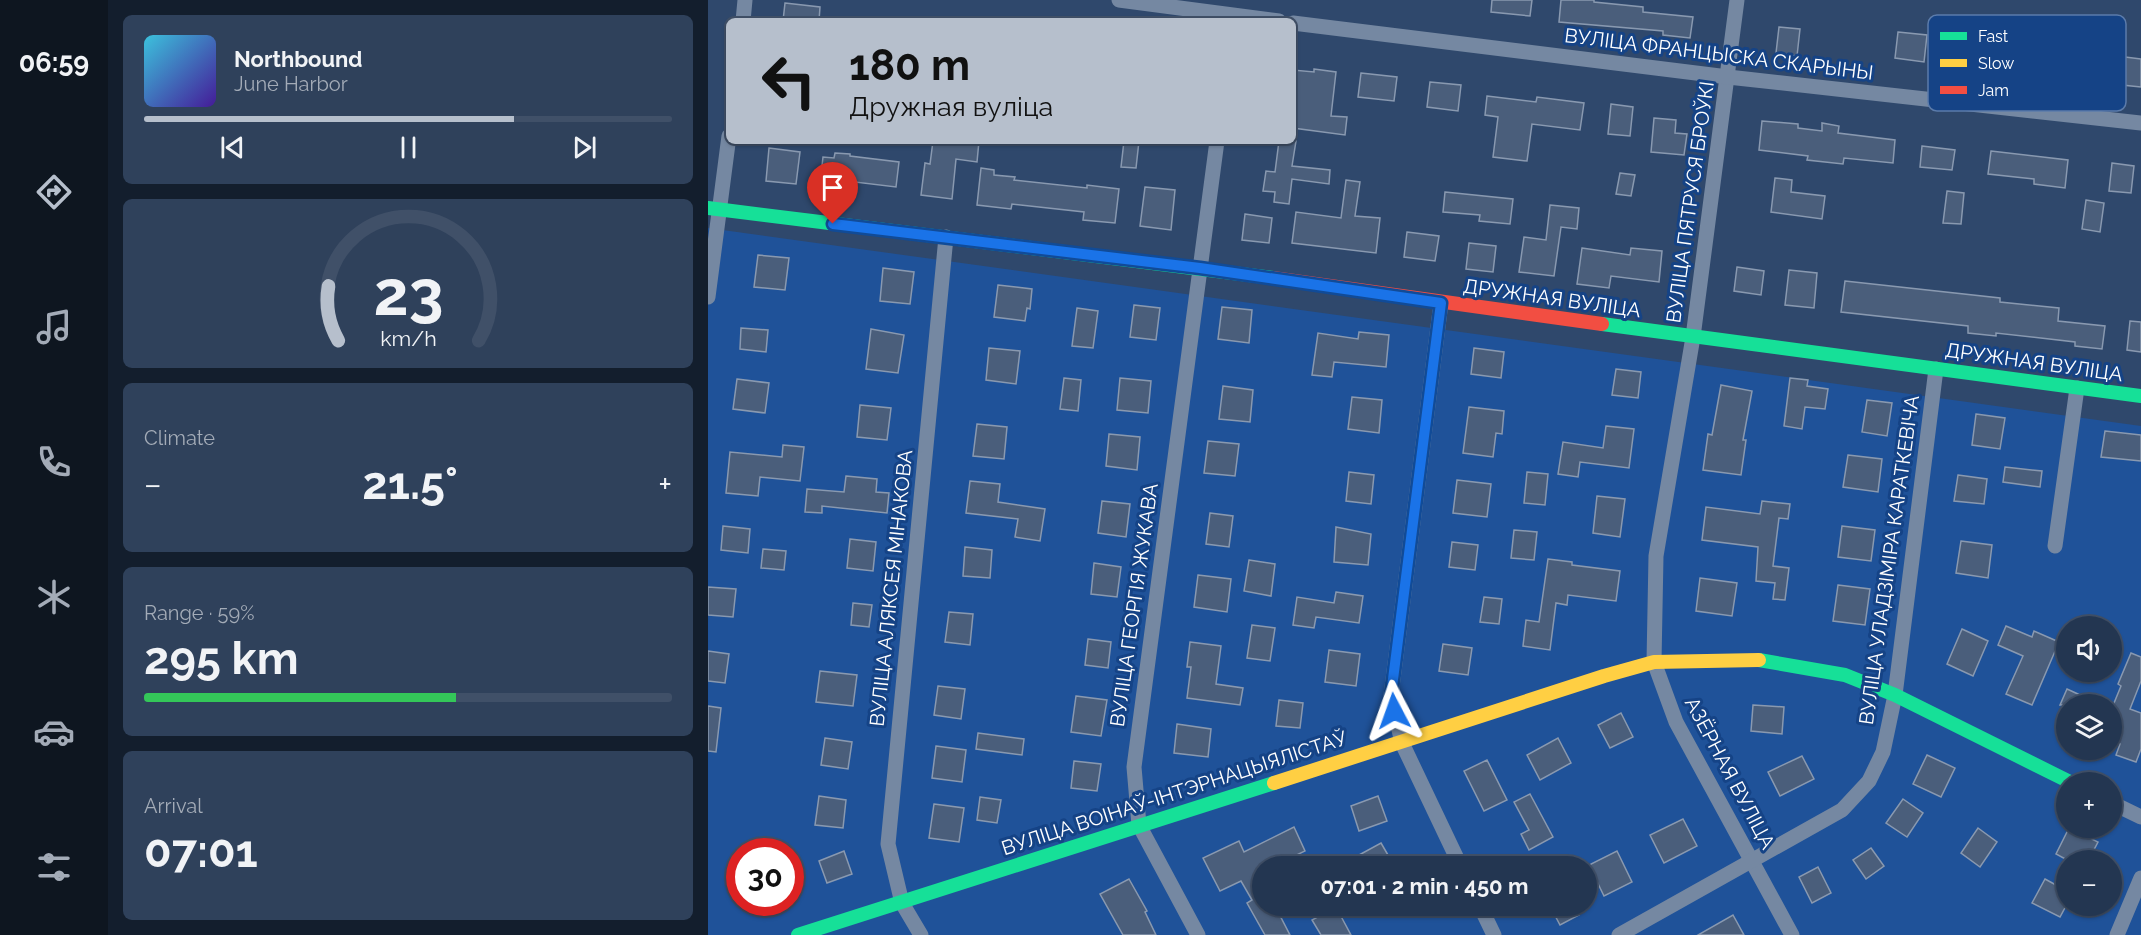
<!DOCTYPE html>
<html lang="en">
<head>
<meta charset="utf-8">
<style>
  body { margin:0; font-family:Raleway,sans-serif; background:#2f415b; color:#f1f3f6; height:100vh; display:flex; flex-direction:column; font-size:22px; white-space:nowrap }
  * { box-sizing:border-box; margin:0 }
  p { font-size:20px; color:#a3abb7 }
  .icon { flex:none; width:33px; height:33px; fill:none; stroke:currentColor; stroke-width:2; stroke-linecap:round; stroke-linejoin:round }
  .map { position:relative; flex:1; overflow:hidden }
  .drawer { display:flex; flex-direction:column; gap:15px; padding:15px; background:#131e2d; width:600px }
  .drawer>* { flex:none }
  .top-card { position:absolute; left:18px; top:18px; width:570px; height:126px; border-radius:9px; box-shadow:0 2px 4px #0004,0 0 0 2px #405068; background:#b6bfcc; color:#111; overflow:hidden }
  .buttons { position:absolute; left:1348px; top:616px; display:grid; gap:12px }
  .buttons a { display:grid; place-items:center; width:66px; height:66px; border-radius:50%; background:#233651; box-shadow:0 2px 4px #0004,0 0 0 2px #405068; font-size:30px }
  .speed { position:absolute; left:18px; top:838px; display:flex; gap:12px; font-size:30px; font-weight:700; text-align:center }
  .speed>* { display:grid; place-content:center; width:78px; height:78px; border-radius:50%; background:#233651; box-shadow:0 2px 4px #0004,0 0 0 2px #405068; line-height:1 }
  .speed .limit { border:9px solid #d22; background:#fff; color:#111 }
  .pin { position:absolute; display:grid; place-items:center; width:51px; height:51px; color:#fff; margin:-62px -26px; border-radius:50% 50% 50% 0; rotate:-45deg; box-shadow:0 0 6px #0007 }
  .pin .icon { rotate:45deg }
  .me { position:absolute; width:66px; margin:-33px; rotate:356deg; stroke-linejoin:round; filter:drop-shadow(0 0 4px #0008) }
  .turn { display:flex; align-items:center; gap:21px; height:126px; padding:0 24px; font-size:27px }
  .turn .icon { width:78px; height:78px; stroke-width:2.5 }
  .turn b { display:block; font-size:42px; line-height:51px }
  .big { font-size:45px; font-weight:700; line-height:1.1 }
  .drawer .card { flex:1; display:flex; flex-direction:column; justify-content:center; gap:9px; min-width:0; padding:0 21px; border-radius:9px; background:#2f415b }
  .drawer .dial { align-items:center; gap:0 }
  .dial svg { height:156px; overflow:visible; fill:none; stroke:#405068; stroke-width:7; stroke-linecap:round; text-anchor:middle }
  .dial text { fill:#f1f3f6; stroke:none }
  .song { display:flex; align-items:center; gap:18px }
  .cover { width:72px; height:72px; border-radius:9px; background:linear-gradient(135deg,hsl(190 70% 55%),hsl(260 70% 35%)) }
  .played { height:6px; border-radius:3px; background:linear-gradient(90deg,#b6bfcc 70%,#405068 70%) }
  .keys { display:flex; justify-content:space-around; direction:ltr }
  .heat { display:flex; justify-content:space-between; align-items:center; font-size:33px; direction:ltr }
  .charge { height:9px; border-radius:4px; background:linear-gradient(90deg,#34c759 59%,#405068 0) }
  .trip { position:absolute; left:544px; top:856px; width:345px; height:60px; border-radius:30px; background:#233651; box-shadow:0 2px 4px #0004,0 0 0 2px #405068; font-weight:700; line-height:60px; text-align:center }
  main { display:flex; flex:1; min-height:0 }
  .menu { display:flex; flex-direction:column; width:108px; justify-content:space-around; align-items:center; background:#0e1620; color:#a3abb7 }
  .menu .icon { width:42px; height:42px }
  .menu .selected { color:#b6bfcc }
  .menu b { font-size:27px; color:#f1f3f6 }
  .map>svg:first-child { display:block }
</style>
</head>
<body>
<main>
<nav class="menu">
<b>06:59</b>
<svg class="icon selected" aria-label="directions" viewBox="0 0 24 24"><path d="M12 3l9 9-9 9-9-9zM9 14v-3h6M13 9l2 2-2 2"/></svg>
<svg class="icon" aria-label="music" viewBox="0 0 24 24"><path d="M9 18V5l10-2v13"/><circle cx="6" cy="18" r="3"/><circle cx="16" cy="16" r="3"/></svg>
<svg class="icon" aria-label="phone" viewBox="0 0 24 24"><path d="M5 4h4l2 5-3 2q2 4 5 5l2-3 5 2v4C11 20 4 13 5 4z"/></svg>
<svg class="icon" aria-label="climate" viewBox="0 0 24 24"><path d="M12 3v18M4 7l16 10M4 17L20 7"/></svg>
<svg class="icon" aria-label="car" viewBox="0 0 24 24"><path d="M5 17H2v-5l4-1 3-4h7l3 4 3 1v5h-3M9 17h6M6 11h13"/><circle cx="7" cy="17" r="2"/><circle cx="17" cy="17" r="2"/></svg>
<svg class="icon" aria-label="filters" viewBox="0 0 24 24"><path d="M4 7h16M4 17h16"/><circle cx="9" cy="7" r="2"/><circle cx="15" cy="17" r="2"/></svg>
</nav>
<section class="drawer">
<div class="card">
<div class="song"><i class="cover"></i><div><b>Northbound</b><p>June Harbor</p></div></div>
<div class="played"></div>
<div class="keys"><svg class="icon" aria-label="previous" viewBox="0 0 24 24"><path d="M18 5L8 12l10 7zM5 5v14"/></svg><svg class="icon" aria-label="pause" viewBox="0 0 24 24"><path d="M8 5v14M16 5v14"/></svg><svg class="icon" aria-label="next" viewBox="0 0 24 24"><path d="M6 5l10 7-10 7zM19 5v14"/></svg></div>
</div>
<div class="card dial"><svg viewBox="0 0 100 80">
<path d="M14 69A42 42 0 1 1 86 69"/>
<path d="M14 69A42 42 0 0 1 9 41" stroke="#b6bfcc"/>
<text x="50" y="56" font-size="32" font-weight="700">23</text>
<text x="50" y="72" font-size="11">km/h</text>
</svg></div>
<div class="card"><p>Climate</p>
<div class="heat"><a>−</a><b class="big">21.5°</b><a>+</a></div>
</div>
<div class="card"><p>Range · 59%</p><b class="big">295 km</b><div class="charge"></div></div>
<div class="card"><p>Arrival</p><b class="big">07:01</b></div>
</section>
<div class="map">
<svg width="1433" height="935" viewBox="0 0 1433 935">
  <rect width="100%" height="100%" fill="#2f486c"/>
  <path fill="#1f5299" fill-rule="evenodd" d="M0 228 1433 426V935H0ZM1359 627H1404V672H1359ZM1359 705H1404V750H1359ZM1359 783H1404V828H1359ZM32 852H82V903H32ZM1359 861H1404V906H1359ZM555 867H879V906H555Z"/>
  <g fill="#4a5e7b" stroke="#8999b0" stroke-width="1.5">
    <path d="M784 0H824L822 16 783 12Z"/>
    <path d="M853 0H886V2L935 7V12L985 17 982 38 955 35V31L851 22Z"/>
    <path d="M77 3 112 7 111 21H75Z"/>
    <path d="M1071 27 1092 29 1089 56 1068 53Z"/>
    <path d="M1190 32 1219 35 1216 62 1187 58Z"/>
    <path d="M1417 57 1433 59V87L1414 85Z"/>
    <path d="M606 69 628 72 623 116 639 117 637 135 585 128V70L606 72Z"/>
    <path d="M653 73 689 77 686 101 650 97Z"/>
    <path d="M722 82 753 85 750 111 719 107Z"/>
    <path d="M779 96 828 102 829 97 876 103 872 130 824 124 819 161 785 157 790 117 777 115Z"/>
    <path d="M903 104 925 107 922 136 900 134Z"/>
    <path d="M946 118 968 120 967 133 979 134 976 155 943 152Z"/>
    <path d="M1054 121 1090 124V128L1114 131V123L1131 126 1130 133 1187 140 1185 163 1136 158 1135 164 1099 160 1100 156 1051 150Z"/>
    <path d="M225 141H271L269 162 248 159 244 199 213 195 217 163 222 164Z"/>
    <path d="M416 141H431L428 168 413 167Z"/>
    <path d="M571 141H588L584 166 622 170 621 184 584 179 581 204 566 202 567 192 555 191 558 171 567 172Z"/>
    <path d="M1214 146 1247 150 1244 170 1212 167Z"/>
    <path d="M61 148 92 152 88 184 58 181Z"/>
    <path d="M1283 151 1360 160 1357 188 1326 184V179L1280 174Z"/>
    <path d="M127 153 142 154V156L191 162 188 187 139 181 138 186 112 183 115 157 126 158Z"/>
    <path d="M1404 163 1426 166 1423 193 1401 191Z"/>
    <path d="M273 168 286 170V175L307 177 306 180 379 188V185L411 189 407 223 375 220 376 212 304 204 303 209 269 205Z"/>
    <path d="M912 173 927 175 923 196 908 194Z"/>
    <path d="M1067 178 1084 180 1083 192 1117 196 1114 219 1063 212Z"/>
    <path d="M638 180 652 182 647 216 672 218 668 253 584 243 588 212 633 218Z"/>
    <path d="M437 187 467 190 463 230 432 226Z"/>
    <path d="M1239 191 1256 193 1253 224 1235 223Z"/>
    <path d="M737 192 805 199 802 224 771 221 772 215 735 212Z"/>
    <path d="M1378 200 1396 203 1392 232 1374 229Z"/>
    <path d="M842 205 871 208 869 229 853 227 846 276 811 272 816 237 838 240Z"/>
    <path d="M537 214 564 218 561 243 534 240Z"/>
    <path d="M699 232 731 236 727 261 696 257Z"/>
    <path d="M761 243 788 246 785 272 758 269Z"/>
    <path d="M874 248 922 255 923 248 954 251 951 282 903 276 901 288 869 284Z"/>
    <path d="M50 255 81 258 77 290 46 287Z"/>
    <path d="M1029 267 1056 271 1053 295 1026 291Z"/>
    <path d="M175 268 206 272 202 304 172 301Z"/>
    <path d="M1081 270 1109 273 1106 308 1077 305Z"/>
    <path d="M1137 281 1292 298V302L1351 308 1350 321 1397 326 1394 349 1367 346V342L1288 333V336L1260 333V326L1133 312Z"/>
    <path d="M290 285 324 289 322 309 319 308 317 321 286 317Z"/>
    <path d="M426 305 452 308 448 340 422 337Z"/>
    <path d="M514 307 544 310 541 343 510 339Z"/>
    <path d="M369 308 390 311 385 348 364 346Z"/>
    <path d="M1422 321 1433 322V352L1419 350Z"/>
    <path d="M33 328 60 330 58 352 32 349Z"/>
    <path d="M163 329 196 335 190 373 158 369Z"/>
    <path d="M651 332 681 335 678 367 626 362 624 377 604 375 610 333 650 339Z"/>
    <path d="M281 348 312 351 308 384 278 380Z"/>
    <path d="M766 348 796 352 793 378 763 374Z"/>
    <path d="M908 369 933 372 930 398 904 395Z"/>
    <path d="M356 378 373 380 370 411 352 409Z"/>
    <path d="M412 378 443 381 440 413 409 410Z"/>
    <path d="M1082 378 1100 380 1099 386 1120 389 1117 409 1097 407 1094 429 1076 426Z"/>
    <path d="M29 379 61 383 57 413 25 409Z"/>
    <path d="M1013 385 1044 391 1035 440H1038L1033 475 995 470 1000 434 1004 435Z"/>
    <path d="M515 386 545 390 542 422 511 419Z"/>
    <path d="M644 397 674 400 671 433 640 429Z"/>
    <path d="M1159 400 1184 403 1179 436 1154 432Z"/>
    <path d="M152 405 183 408 179 440 149 437Z"/>
    <path d="M761 407 796 411 794 434 788 433 785 457 755 453Z"/>
    <path d="M1268 414 1297 418 1292 449 1264 445Z"/>
    <path d="M269 424 299 427 296 459 265 456Z"/>
    <path d="M898 426 926 429 921 468 872 462 870 477 850 474 855 442 895 448Z"/>
    <path d="M1397 431 1433 435V461L1393 457Z"/>
    <path d="M401 434 432 437 429 470 398 466Z"/>
    <path d="M500 441 531 444 527 476 496 473Z"/>
    <path d="M75 445 96 447 92 481 52 477 50 496 18 493 22 452 74 457Z"/>
    <path d="M1140 455 1174 459 1170 492 1135 487Z"/>
    <path d="M1297 467 1334 471 1332 487 1295 482Z"/>
    <path d="M641 472 666 475 663 504 638 501Z"/>
    <path d="M819 472 840 474 837 505 816 503Z"/>
    <path d="M1250 475 1279 479 1276 504 1246 501Z"/>
    <path d="M138 476 169 479 168 492 181 493 179 513 114 506V513L97 512 99 489 136 492Z"/>
    <path d="M749 480 783 484 779 517 745 513Z"/>
    <path d="M262 481 292 484 290 502 337 509 332 541 307 537 310 519 258 513Z"/>
    <path d="M889 496 917 499 912 537 885 533Z"/>
    <path d="M394 501 422 504 418 537 390 533Z"/>
    <path d="M1054 501 1082 504 1080 519 1071 518 1065 566 1081 568 1077 600 1065 599 1067 583 1048 581 1050 547 994 540 998 507 1052 514Z"/>
    <path d="M502 513 525 516 521 547 498 544Z"/>
    <path d="M15 526 42 529 40 553 13 550Z"/>
    <path d="M1134 526 1167 530 1163 561 1130 557Z"/>
    <path d="M628 527 663 534 660 565 626 562Z"/>
    <path d="M806 530 829 532 826 560 803 558Z"/>
    <path d="M142 539 168 542 165 571 139 568Z"/>
    <path d="M1253 541 1284 545 1280 578 1248 573Z"/>
    <path d="M744 542 770 545 767 570 741 567Z"/>
    <path d="M257 547 284 550 282 578 255 576Z"/>
    <path d="M55 549 78 551 76 570 53 568Z"/>
    <path d="M840 559 864 562V565L912 571 908 601 860 595 859 605 848 603 842 650 815 646 818 620 831 622Z"/>
    <path d="M541 560 567 564 563 596 536 591Z"/>
    <path d="M386 563 413 567 409 597 383 594Z"/>
    <path d="M490 575 523 579 519 612 486 607Z"/>
    <path d="M992 578 1029 583 1024 616 988 611Z"/>
    <path d="M1130 585 1162 589 1157 625 1125 621Z"/>
    <path d="M0 587 28 589 25 617 0 615Z"/>
    <path d="M628 592 655 596 651 623 608 617 606 628 585 625 589 597 626 603Z"/>
    <path d="M776 597 794 599 791 624 772 622Z"/>
    <path d="M145 603 164 605 161 627 143 625Z"/>
    <path d="M241 612 265 614 262 645 237 642Z"/>
    <path d="M544 625 567 628 562 661 539 658Z"/>
    <path d="M1298 626 1324 637 1326 631 1351 642 1324 705 1298 694 1315 656 1290 645Z"/>
    <path d="M1254 629 1280 641 1265 676 1239 664Z"/>
    <path d="M380 639 403 642 400 668 377 665Z"/>
    <path d="M482 642 513 646 508 684 535 688 532 705 479 698 483 667H479Z"/>
    <path d="M735 644 764 648 760 675 731 671Z"/>
    <path d="M621 650 652 654 648 686 617 682Z"/>
    <path d="M0 651 21 654 17 683 0 681Z"/>
    <path d="M1423 653 1433 657V681L1422 709 1433 713V749L1428 762 1408 755 1412 744 1406 742 1409 734 1404 732V708L1413 686 1410 684Z"/>
    <path d="M112 671 149 675 145 706 108 702Z"/>
    <path d="M230 686 257 689 253 719 226 715Z"/>
    <path d="M1359 689 1394 705H1352Z"/>
    <path d="M368 696 399 700 393 736 363 732Z"/>
    <path d="M571 700 595 703 592 728 568 726Z"/>
    <path d="M1045 705 1076 707 1074 734 1043 731Z"/>
    <path d="M0 706 13 708 8 752 0 751Z"/>
    <path d="M913 713 925 737 902 748 890 725Z"/>
    <path d="M469 724 503 729 500 757 466 753Z"/>
    <path d="M270 733 316 739 314 755 268 749Z"/>
    <path d="M117 738 144 742 140 769 113 765Z"/>
    <path d="M850 738 863 763 832 780 819 755Z"/>
    <path d="M228 746 258 750 254 782 224 778Z"/>
    <path d="M1219 755 1247 768 1233 797 1205 784Z"/>
    <path d="M1094 756 1106 779 1072 796 1060 772Z"/>
    <path d="M779 760 799 800 776 811 756 771Z"/>
    <path d="M366 761 393 764 389 791 363 788Z"/>
    <path d="M822 794 845 837 821 850 813 834 821 830 806 802Z"/>
    <path d="M111 796 138 800 135 828 107 825Z"/>
    <path d="M670 796 679 821 651 831 643 806Z"/>
    <path d="M272 797 293 800 289 823 269 820Z"/>
    <path d="M1195 799 1215 813 1199 837 1178 823Z"/>
    <path d="M226 804 256 808 251 842 221 838Z"/>
    <path d="M975 819 989 846 956 863 942 835Z"/>
    <path d="M586 827 597 851 564 867H555V906H567L582 935H557L539 903 544 900 533 881 512 891 495 858 531 841 536 852Z"/>
    <path d="M1270 828 1289 842 1272 867 1253 853Z"/>
    <path d="M1361 828 1390 842 1380 861H1361L1348 854Z"/>
    <path d="M673 843 687 867H629Z"/>
    <path d="M1163 848 1176 866 1158 879 1145 860Z"/>
    <path d="M136 851 144 874 119 883 111 861Z"/>
    <path d="M909 851 924 882 896 896 881 865Z"/>
    <path d="M1110 867 1123 893 1104 903 1091 877Z"/>
    <path d="M421 879 439 911 437 912 448 935H415L392 894Z"/>
    <path d="M1337 879 1359 891V904L1352 917 1324 903Z"/>
    <path d="M842 906H866L871 915 852 925Z"/>
    <path d="M628 907 643 935H613L604 920Z"/>
    <path d="M1025 915 1036 935H990Z"/>
  </g>
  <g fill="none" stroke-linecap="round" stroke-linejoin="round">
    <g stroke="#7588a2" stroke-width="15">
      <path d="M411 0 571 21"/>
      <path d="M1029 0 985 337 948 556 946 662 968 722 1084 935"/>
      <path d="M35 21 37 0"/>
      <path d="M585 23 1020 77 1433 123"/>
      <path d="M0 297 21 136"/>
      <path d="M733 303 683 695 694 743 753 867"/>
      <path d="M1347 546 1369 388"/>
      <path d="M1404 803 1433 817"/>
      <path d="M772 906 786 935"/>
      <path d="M213 935 194 903 180 844 238 237"/>
      <path d="M490 935 431 825 426 767 509 141"/>
      <path d="M911 935 1134 810 1161 781 1175 752 1187 695 1228 369"/>
      <path d="M1409 935 1433 878"/>
    </g>
    <g stroke="#16e098" stroke-width="14">
      <path d="M0 208 565 278"/>
      <path d="M894 324 1433 396"/>
      <path d="M1051 660 1137 675 1187 695 1364 783"/>
      <path d="M90 935 566 783"/>
    </g>
    <path stroke="#ffcf43" stroke-width="14" d="M566 783 896 676 946 662 1051 660"/>
    <path stroke="#f24e42" stroke-width="14" d="M565 278 894 324"/>
  </g>
  <g fill="none" stroke-linecap="round" stroke-linejoin="round">
    <g stroke="#114b97" stroke-width="15">
      <path id="route" d="M125 224 492 268 733 303 683 695 686 711"/>
    </g>
    <use href="#route" stroke="#1a73e8" stroke-width="10"/>
  </g>
  <g text-anchor="middle" stroke-width="6" stroke-linejoin="round" paint-order="stroke">
    <g font-size="20" fill="#fff" stroke="#154386">
      <text transform="translate(1011 54) rotate(7)" y="7">ВУЛІЦА ФРАНЦЫСКА СКАРЫНЫ</text>
      <text transform="translate(982 202) rotate(-82)" y="7">ВУЛІЦА ПЯТРУСЯ БРОЎКІ</text>
      <text transform="translate(844 298) rotate(8)" y="7">ДРУЖНАЯ ВУЛІЦА</text>
      <text transform="translate(1326 362) rotate(8)" y="7">ДРУЖНАЯ ВУЛІЦА</text>
      <text transform="translate(1181 560) rotate(-82)" y="7">ВУЛІЦА УЛАДЗІМІРА КАРАТКЕВІЧА</text>
      <text transform="translate(183 588) rotate(-84)" y="7">ВУЛІЦА АЛЯКСЕЯ МІНАКОВА</text>
      <text transform="translate(426 605) rotate(-82)" y="7">ВУЛІЦА ГЕОРГІЯ ЖУКАВА</text>
      <text transform="translate(1022 773) rotate(62)" y="7">АЗЁРНАЯ ВУЛІЦА</text>
      <text transform="translate(466 793) rotate(-18)" y="7">ВУЛІЦА ВОІНАЎ-ІНТЭРНАЦЫЯЛІСТАЎ</text>
    </g>
  </g>
  <rect x="1220" y="15" width="198" height="96" rx="9" fill="#154386" stroke="#5b7baa" stroke-width="1.5"/>
  <rect x="1232" y="32" width="27" height="8" fill="#16e098"/>
  <rect x="1232" y="59" width="27" height="8" fill="#ffcf43"/>
  <rect x="1232" y="86" width="27" height="8" fill="#f24e42"/>
  <g font-size="16" fill="#fff">
    <text x="1270" y="42">Fast</text>
    <text x="1270" y="69">Slow</text>
    <text x="1270" y="96">Jam</text>
  </g>
</svg>
<div class="buttons">
<a><svg class="icon" aria-label="sound" viewBox="0 0 24 24"><path d="M4 9h4l5-4v14l-5-4H4zM17 9q2 3 0 6"/></svg></a>
<a><svg class="icon" aria-label="layers" viewBox="0 0 24 24"><path d="M12 4l9 5-9 5-9-5zM3 14l9 5 9-5"/></svg></a>
<a>+</a>
<a>−</a>
</div>
<div class="speed"><div class="limit">30</div></div>
<div class="pin" style="left:125px;top:224px;background:#d93025"><svg class="icon" aria-label="arrive" viewBox="0 0 24 24"><path d="M6 21V4h12l-3 4 3 4H6"/></svg></div>
<svg class="me" style="left:686px;top:711px" viewBox="-20 -20 40 40"><path d="M0-17L14 15 0 8-14 15z" fill="#1a73e8" stroke="#fff" stroke-width="4"/></svg>
<div class="trip">07:01 · 2 min · 450 m</div>
<div class="top-card">
<div class="turn"><svg class="icon" aria-label="left" viewBox="0 0 24 24"><path d="M17 20v-9H6M10 6l-5 5 5 5"/></svg><div><b>180 m</b>Дружная вуліца</div></div>
</div>
</div>
</main>
</body>
</html>
